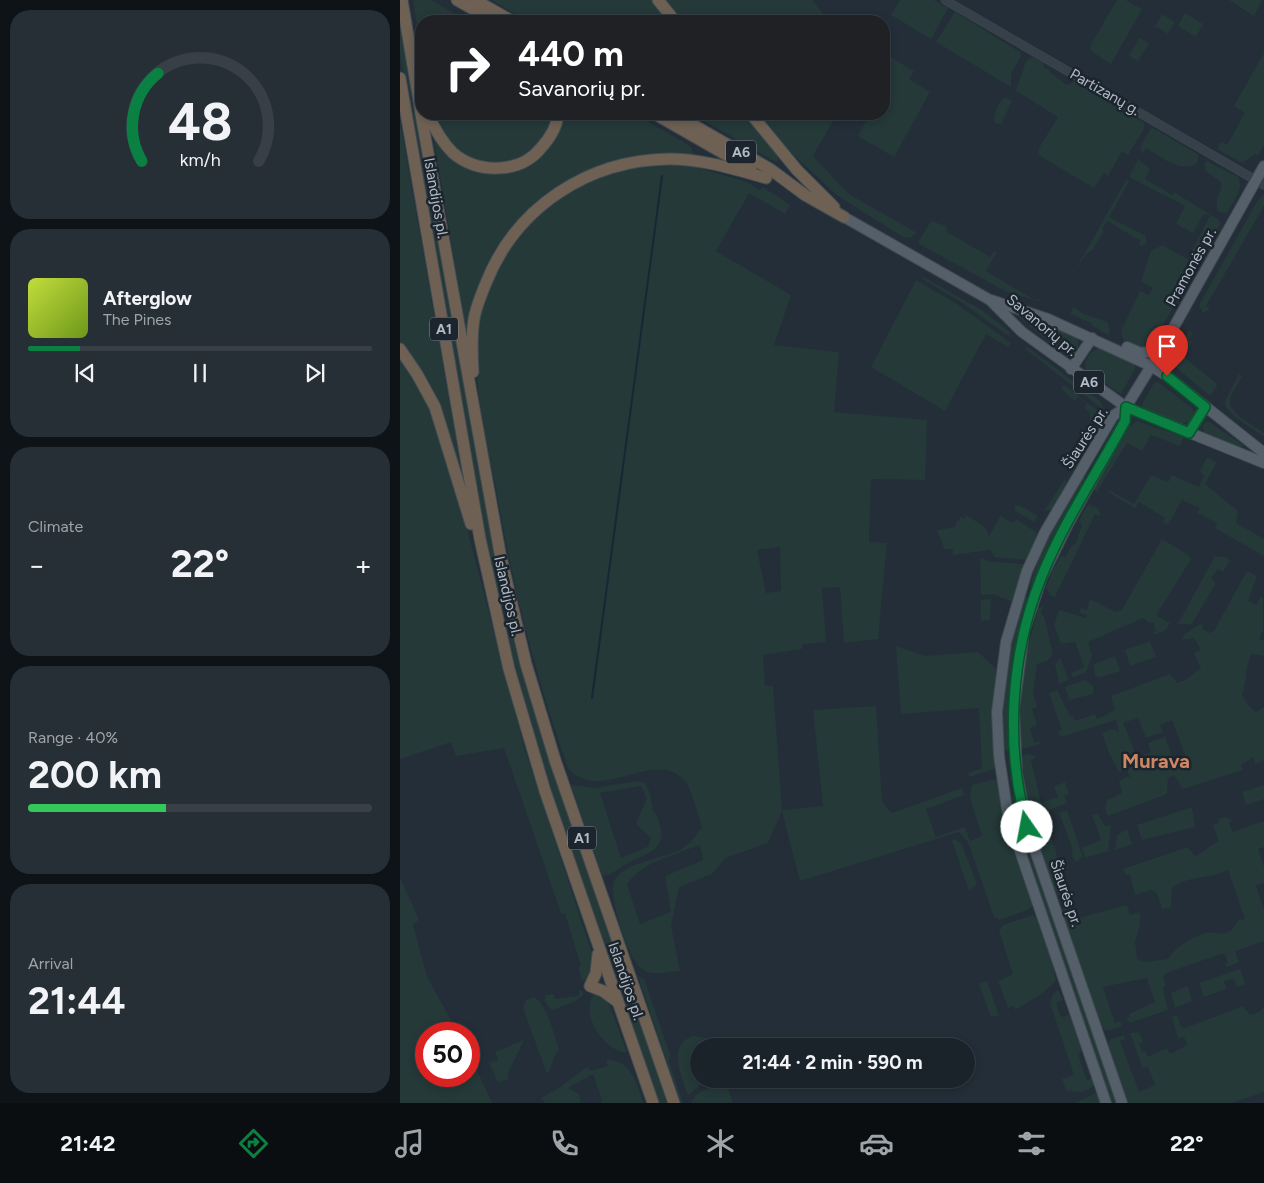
<!DOCTYPE html>
<html lang="en">
<head>
<meta charset="utf-8">
<style>
  body { margin:0; font-family:Figtree,sans-serif; background:#272f36; color:#f1f3f6; height:100vh; display:flex; flex-direction:column; font-size:19px; white-space:nowrap }
  * { box-sizing:border-box; margin:0 }
  p { font-size:16px; color:#9fa4a8 }
  .icon { flex:none; width:28px; height:28px; fill:none; stroke:currentColor; stroke-width:2; stroke-linecap:round; stroke-linejoin:round }
  .map { position:relative; flex:1; overflow:hidden }
  .details { display:flex; flex-direction:column; gap:10px; padding:10px; background:#0e1317; width:400px }
  .details>* { flex:none }
  .guide { position:absolute; left:15px; top:15px; width:475px; height:105px; border-radius:20px; box-shadow:0 2px 8px #0003,0 0 0 1px #383f47; background:#202124; color:#fff; overflow:hidden }
  .speed { position:absolute; left:15px; top:1022px; display:flex; gap:10px; font-size:25px; font-weight:700; text-align:center }
  .speed>* { display:grid; place-content:center; width:65px; height:65px; border-radius:50%; background:#1a222a; box-shadow:0 2px 8px #0003,0 0 0 1px #383f47; line-height:1 }
  .speed .limit { border:8px solid #d22; background:#fff; color:#111 }
  .pin { position:absolute; display:grid; place-items:center; width:42px; height:42px; color:#fff; margin:-51px -21px; border-radius:50% 50% 50% 0; rotate:-45deg; box-shadow:0 0 5px #0007 }
  .pin .icon { rotate:45deg }
  .me { position:absolute; width:55px; margin:-28px; rotate:348deg; stroke-linejoin:round; filter:drop-shadow(0 0 4px #0008) }
  .turn { display:flex; align-items:center; gap:18px; height:105px; padding:0 20px; font-size:22px }
  .turn .icon { width:65px; height:65px; stroke-width:2.5 }
  .turn b { display:block; font-size:35px; line-height:42px }
  .big { font-size:38px; font-weight:700; line-height:1.1 }
  .details .tile { flex:1; display:flex; flex-direction:column; justify-content:center; gap:8px; min-width:0; padding:0 18px; border-radius:20px; background:#272f36 }
  .details .dial { align-items:center; gap:0 }
  .dial svg { height:130px; overflow:visible; fill:none; stroke:#383f47; stroke-width:7; stroke-linecap:round; text-anchor:middle }
  .dial text { fill:#f1f3f6; stroke:none }
  .song { display:flex; align-items:center; gap:15px }
  .cover { width:60px; height:60px; border-radius:8px; background:linear-gradient(135deg,hsl(70 70% 55%),hsl(80 70% 35%)) }
  .played { height:5px; border-radius:2px; background:linear-gradient(90deg,#0b8043 15%,#383f47 15%) }
  .keys { display:flex; justify-content:space-around; direction:ltr }
  .heat { display:flex; justify-content:space-between; align-items:center; font-size:28px; direction:ltr }
  .charge { height:8px; border-radius:4px; background:linear-gradient(90deg,#34c759 40%,#383f47 0) }
  .trip { position:absolute; left:290px; top:1038px; width:285px; height:50px; border-radius:25px; background:#1a222a; box-shadow:0 2px 8px #0003,0 0 0 1px #383f47; font-weight:700; line-height:50px; text-align:center }
  .menu { display:flex; height:80px; justify-content:space-around; align-items:center; background:#0a0e11; color:#9fa4a8 }
  .menu .icon { width:35px; height:35px }
  .menu .active { color:#0b8043 }
  .menu b { font-size:22px; color:#f1f3f6 }
  main { display:flex; flex:1; min-height:0 }
  .map>svg:first-child { display:block }
</style>
</head>
<body>
<main>
<section class="details">
<div class="tile dial"><svg viewBox="0 0 100 80">
<path d="M14 69A42 42 0 1 1 86 69"/>
<path d="M14 69A42 42 0 0 1 24 15" stroke="#0b8043"/>
<text x="50" y="56" font-size="32" font-weight="700">48</text>
<text x="50" y="72" font-size="11">km/h</text>
</svg></div>
<div class="tile">
<div class="song"><i class="cover"></i><div><b>Afterglow</b><p>The Pines</p></div></div>
<div class="played"></div>
<div class="keys"><svg class="icon" aria-label="previous" viewBox="0 0 24 24"><path d="M18 5L8 12l10 7zM5 5v14"/></svg><svg class="icon" aria-label="pause" viewBox="0 0 24 24"><path d="M8 5v14M16 5v14"/></svg><svg class="icon" aria-label="next" viewBox="0 0 24 24"><path d="M6 5l10 7-10 7zM19 5v14"/></svg></div>
</div>
<div class="tile"><p>Climate</p>
<div class="heat"><a>−</a><b class="big">22°</b><a>+</a></div>
</div>
<div class="tile"><p>Range · 40%</p><b class="big">200 km</b><div class="charge"></div></div>
<div class="tile"><p>Arrival</p><b class="big">21:44</b></div>
</section>
<div class="map">
<svg width="864" height="1103" viewBox="0 0 864 1103">
  <rect width="100%" height="100%" fill="#232e38"/>
  <g fill="#253939" fill-rule="evenodd">
    <path d="M13 0H31L67 21H21V53Z"/>
    <path d="M91 0H252L269 21H128Z"/>
    <path d="M264 0H412L429 21H281Z"/>
    <path d="M500 0H534L548 8 531 39 491 15Z"/>
    <path d="M717 0H726L742 9 711 64 692 52 690 46Z"/>
    <path d="M829 0H862L854 16Z"/>
    <path d="M555 12 620 52 621 56 611 74V87L536 42Z"/>
    <path d="M785 13 803 24 796 37 778 26Z"/>
    <path d="M762 14 775 22 768 34 755 26Z"/>
    <path d="M0 18 86 512 106 602 105 606H99L88 557 5 83 0 53Z"/>
    <path d="M739 38 749 43 738 61 729 56Z"/>
    <path d="M484 53 514 71 509 79 530 92 494 157 458 136 470 114H484Z"/>
    <path d="M864 53V145L858 156 855 154 842 163 817 149 821 142 827 145 845 113 834 106Z"/>
    <path d="M633 57 644 63 643 66 665 84 668 85 675 81 744 123V129L728 155 722 151 708 176 704 173 694 188 638 155 639 148 658 117 616 91 626 61Z"/>
    <path d="M605 97 612 101 601 124H597L594 121C594 113 598 102 605 97Z"/>
    <path d="M33 114H155V120L132 153 108 164 73 161 49 144Z"/>
    <path d="M162 114H234L287 144 292 148 293 154C279 158 261 153 247 154 185 160 126 198 94 251 88 262 83 275 79 287 75 299 74 320 66 330L33 135 75 170 89 173H106L119 170Z"/>
    <path d="M292 114H345L377 153 378 163Z"/>
    <path d="M357 114H437L413 156 449 194 517 233 511 237 505 238 438 196 387 149Z"/>
    <path d="M0 121 62 473 61 474 43 418 0 344Z"/>
    <path d="M753 128 799 155 797 163C780 174 762 157 746 148L743 154 740 147 750 130Z"/>
    <path d="M738 159 750 169 745 179 772 195 774 192 819 220 820 224 804 253 799 255 792 251 810 215 806 214 802 216 793 233 776 224 785 206 729 177Z"/>
    <path d="M807 161 838 177C845 189 832 203 827 213L819 212C812 199 823 194 821 182L805 171V164Z"/>
    <path d="M294 162 295 167 347 182 360 190 363 187 390 205 385 214 349 193 316 251 391 295 374 345 439 352 434 412 527 420 525 480 471 479 469 542 487 543 478 639 444 643 440 587 422 588 426 642 402 644V649L363 655 365 686H373L382 810 423 806 413 710 476 706 482 802 492 813 562 788 564 795 526 809 536 837 565 827 570 841 582 836 570 798 572 785 596 779 615 855 633 905 629 909 600 920 594 917 568 842 559 832 400 881 382 811 368 843 325 858 312 874 279 887 271 926 280 971C269 972 253 976 243 970 229 963 206 892 215 879 229 859 269 860 287 845 293 841 297 833 302 827 298 816 292 789 285 781 254 746 200 806 168 768 136 678 113 587 97 494 88 446 75 396 76 348 77 268 137 194 211 170 229 164 273 164 294 162ZM380 547 381 591 366 593 357 550ZM300 845 303 860 265 876 271 912 240 924 227 884C243 861 275 855 300 845Z"/>
    <path d="M726 180 729 181 709 217 744 235 746 238V244L738 246 741 241 707 221 702 229 704 231 692 251 687 253 672 276Z"/>
    <path d="M864 194V206L806 306 810 309 803 313 799 305 858 200Z"/>
    <path d="M531 221 546 226 547 232 590 257 594 251 597 252 586 271 635 300H638L644 293 639 301H637L605 291 519 244V241Z"/>
    <path d="M762 245 793 262 796 268 754 340 745 349 724 342 721 331 740 291 749 295 753 288 741 281 751 251Z"/>
    <path d="M521 278H525L580 309 609 331 610 337 561 302Z"/>
    <path d="M516 280 557 304 611 343 608 347 586 334 545 411 471 367Z"/>
    <path d="M673 307 682 313 707 322 710 331 708 335 691 325 693 324 670 314Z"/>
    <path d="M613 312H616L674 336 678 340C679 348 677 357 668 357Z"/>
    <path d="M789 331 793 333 789 339 792 342 785 358 816 383 817 386 810 396 771 363Z"/>
    <path d="M624 348H629L701 402 705 411Z"/>
    <path d="M702 348 735 364V369L721 394 686 371C683 359 690 350 702 348Z"/>
    <path d="M0 356 19 383 46 448 124 747 193 956C192 966 193 978 182 981L178 967 181 966 165 914 161 913 104 748 56 756 51 742 0 759Z"/>
    <path d="M839 374 842 376 830 398V406L840 417 864 433V437L835 417 825 406 826 399Z"/>
    <path d="M758 382 792 408 794 412 790 421 780 424 743 409 742 404 754 383Z"/>
    <path d="M664 385 702 414 693 422 690 421V413L684 408 687 404 678 397 675 401 661 389Z"/>
    <path d="M737 421 784 437 780 446 751 435 742 451 727 443 696 493 694 487 729 427Z"/>
    <path d="M808 421 843 445 841 448 805 434 802 426Z"/>
    <path d="M807 457 817 462 805 484 838 511 836 523 864 539V556L815 528 817 523 797 513 800 508 782 500 768 525 763 522 765 518 739 502 735 508 708 492 709 490 734 504 751 475 768 482 772 475 799 487 804 476 800 471Z"/>
    <path d="M684 476 685 479 663 519 634 585 631 586C630 572 672 485 684 476Z"/>
    <path d="M665 479 666 482 653 509 644 511Z"/>
    <path d="M691 503 690 506 696 507 701 514 699 516 695 514 655 597 651 596 646 588 652 571 662 555 665 557 673 544 675 545 682 525 679 522C682 515 685 506 691 503Z"/>
    <path d="M615 506H621L638 516 634 522 615 511Z"/>
    <path d="M566 515 585 527 589 536 600 516 613 523 616 519 636 532 638 538 627 560 595 557 590 550 553 555V549H544L537 530 556 527V522L559 521 560 516 564 519Z"/>
    <path d="M762 539 787 554 791 559 758 612 757 616 770 623 766 630 754 635 753 632 756 631 753 622 750 623 743 618 688 642 692 656 686 672 673 678 671 673 684 667 675 642 661 644 654 625 659 610 686 618 687 615 679 613 681 608 687 610 690 599 715 612 722 610Z"/>
    <path d="M815 556 826 557 830 560 823 572 818 569 811 578 816 583 792 624H778Z"/>
    <path d="M580 558 592 562 626 564 613 602 592 594 581 595Z"/>
    <path d="M847 571 857 576 848 601 856 605 861 597 863 598V630L859 639 864 641V656L851 654C845 668 847 681 842 695L847 704 856 712 864 707V760L855 764 853 757 841 765 843 770 783 789 774 775 768 778 767 794 708 816 705 809 707 800 722 793 719 781 728 776 731 779 727 770 719 772 709 753 702 733 711 729 719 732 716 720 661 737 657 731 662 730 649 693 657 690 670 716H673L675 721 695 714 697 719 709 714 708 712 715 710 711 696 770 674 777 683 786 680 801 668 794 653 801 650 794 638 782 640 784 635 800 624 804 625 802 629 810 633 814 631ZM738 718 746 738 763 732 760 725 772 720 785 755 773 760 765 737 748 743 751 752 737 757 723 723Z"/>
    <path d="M623 595 630 599C615 648 610 696 611 747L608 752 603 749C600 696 609 646 623 595Z"/>
    <path d="M591 599 590 620 581 621V600Z"/>
    <path d="M643 606 641 613 644 616 653 654 647 661 637 664 633 692 637 707 632 709 637 725 630 728 634 743 640 741 641 744 622 749 618 746V707L622 669 638 609Z"/>
    <path d="M113 632C157 792 214 947 269 1103H258L148 784 105 635Z"/>
    <path d="M750 641 756 657 730 666 725 650Z"/>
    <path d="M496 646 525 656 578 652 596 669 594 705 596 768 570 777 568 773 582 768 579 708 501 714Z"/>
    <path d="M715 656 720 671 698 678 695 675 694 664Z"/>
    <path d="M660 658 669 680 659 684 655 664Z"/>
    <path d="M685 680 694 687 693 694 669 700 665 687Z"/>
    <path d="M628 754 633 755 635 758 631 760 641 803 658 797 654 786 665 782 669 794 664 796 667 803 633 817 628 813 622 782 621 757Z"/>
    <path d="M238 781 245 783 250 793 253 811C258 815 258 819 260 825 268 850 245 854 226 864 218 868 211 877 202 875L171 785 194 788ZM241 786 247 798 236 824 251 838 249 846 221 858 200 793Z"/>
    <path d="M864 785V799L846 805 842 792Z"/>
    <path d="M616 795 621 819 719 1103H710L617 832 608 797Z"/>
    <path d="M792 807 795 827 742 840 737 825Z"/>
    <path d="M667 811 683 857 676 862 671 854 673 851 659 812Z"/>
    <path d="M698 814 705 826 711 825 708 851 685 858 682 848 701 840 692 815Z"/>
    <path d="M825 817 832 820 829 823 833 832 864 821V847L858 849 864 867V883L856 886 864 909V941L835 951 839 962 827 967 825 964 828 963 825 954H821L766 973 763 976 766 985 763 988 768 1010 730 1023 726 1019 730 1017 729 1014 755 1002 747 978 703 987 715 1023 720 1021 722 1026 706 1031 701 1026 668 932 663 908 669 905 665 893 658 895 646 872 632 824 647 819 653 827 648 829 678 918 727 905 730 915 740 912V925L735 942 737 959 745 962 768 959C775 947 793 936 806 933 814 931 821 936 829 932 833 930 835 924 838 920L845 919 828 870C809 880 791 874 772 888L771 908 762 909 757 893 751 890 735 895 730 874 726 875 723 869 788 847 795 856C807 851 810 844 819 841L813 825 819 823 818 819Z"/>
    <path d="M727 829 732 844 715 850 717 835Z"/>
    <path d="M553 839 561 843 577 884 569 891 552 841Z"/>
    <path d="M0 878 19 919 13 925 27 977 59 1034H26V1076H69V1053L92 1103H0Z"/>
    <path d="M633 915 637 919 652 960 656 981 643 993 615 1010 614 1006 608 1008 598 981 613 974 599 931 603 925Z"/>
    <path d="M840 969 845 984 837 987 834 979 824 981 826 989 804 997 799 983Z"/>
    <path d="M238 976 244 979 270 1054 269 1061 283 1103H281Z"/>
    <path d="M587 981 599 1015 591 1017 579 984Z"/>
    <path d="M788 986 792 1001 775 1008 771 993Z"/>
    <path d="M179 990 183 991V995L174 1002 152 1010 145 1002V995L154 994 155 999 179 996Z"/>
    <path d="M658 990 663 1000 656 1003 661 1017 668 1015 672 1019 683 1049 678 1054 687 1081 693 1077 695 1084C688 1093 676 1093 666 1090L662 1079 674 1075 650 1003 653 994Z"/>
    <path d="M195 992 207 999 227 1052 225 1053C202 1048 179 1014 195 992Z"/>
    <path d="M134 997C146 1003 155 1037 159 1050 151 1058 152 1070 147 1074L123 1008 126 1000Z"/>
    <path d="M843 1006 850 1015 859 1012 864 1007V1092L832 1103H727L708 1045 711 1039 724 1035 725 1039 720 1041 739 1092 755 1085 748 1067 743 1068 742 1066 730 1033 739 1032 743 1042 739 1044 742 1052 745 1051 748 1057 767 1048 770 1054 787 1045 784 1037 778 1038 772 1017 777 1015 781 1027 785 1028Z"/>
    <path d="M294 1036 312 1039 316 1046H299V1079H315L303 1083 288 1095C282 1077 266 1043 294 1036Z"/>
    <path d="M124 1040 108 1073V1080L98 1082 89 1063 98 1060 95 1052Z"/>
    <path d="M206 1060C231 1058 237 1085 244 1103H201L202 1100 193 1074 168 1088 179 1094 181 1103H145L141 1098 159 1088 184 1069 188 1067 190 1071 208 1066Z"/>
    <path d="M314 1085C328 1083 331 1092 332 1103H291L297 1094Z"/>
    <path d="M696 1093 699 1095 702 1103H675Z"/>
  </g>
  <g fill="none" stroke-linecap="round" stroke-linejoin="round">
    <path stroke="#172735" stroke-width="2" d="M192 698 262 176"/>
    <g stroke="#404952" stroke-width="9">
      <path id="minor" d="M545 0 864 185"/>
    </g>
    <g stroke="#404952" stroke-width="12">
      <g id="major">
        <path d="M444 217 590 300 622 332 726 407 864 463"/>
        <path d="M591 300 648 319 751 366 767 376 864 453"/>
        <path d="M727 347 741 353 761 350"/>
        <path d="M671 369 692 338"/>
        <path d="M789 433 805 407"/>
        <path d="M706 1103 608 816 599 756 597 712 606 642 627 571 645 532 713 416 726 407 761 350 864 166"/>
        <path d="M722 1103 627 827 617 773 614 709 624 632 642 577 668 524 725 421 726 407"/>
      </g>
    </g>
    <g stroke="#414b54" stroke-width="13">
      <g id="highway">
        <path d="M2 0 21 113"/>
        <path d="M57 0 94 21"/>
        <path d="M75 0 112 21"/>
        <path d="M258 0 275 21"/>
        <path d="M0 78 80 539 109 669 145 791 253 1103"/>
        <path d="M21 114 100 553 126 664 155 760 274 1103"/>
        <path d="M28 114C34 128 42 142 53 153 78 174 120 174 141 148 150 138 157 127 158 114"/>
        <path d="M255 114 351 169"/>
        <path d="M274 114 370 169 405 195 444 217"/>
        <path d="M351 114 397 170 434 207"/>
        <path d="M0 349 17 374 35 407 71 524"/>
        <path d="M73 372C72 355 71 337 74 319 76 307 81 295 86 283 116 207 188 160 269 159 303 159 334 169 366 178"/>
        <path d="M198 954 196 973 190 986 203 991 218 1002"/>
      </g>
    </g>
    <use href="#minor" stroke="#364049" stroke-width="8"/>
    <use href="#major" stroke="#545f69" stroke-width="10"/>
    <use href="#highway" stroke="#6e6154" stroke-width="11"/>
  </g>
  <g fill="none" stroke-linecap="round" stroke-linejoin="round">
    <g stroke="#07532c" stroke-width="12">
      <path id="route" d="M627 827C605 746 610 656 641 578 663 523 697 473 725 421L726 407 789 433 805 407 767 376"/>
    </g>
    <use href="#route" stroke="#0b8043" stroke-width="9"/>
  </g>
  <g text-anchor="middle" stroke-width="5" stroke-linejoin="round" paint-order="stroke">
    <g fill="#1c252e" stroke="#848e98" stroke-width="1">
      <rect x="326" y="140.5" width="30" height="23" rx="4"/>
      <rect x="30" y="317.5" width="28" height="23" rx="4"/>
      <rect x="674" y="370.5" width="30" height="23" rx="4"/>
      <rect x="168" y="826.5" width="28" height="23" rx="4"/>
    </g>
    <g font-size="14" font-weight="bold" fill="#b1bbc5">
      <text x="341" y="157">A6</text>
      <text x="44" y="334">A1</text>
      <text x="689" y="387">A6</text>
      <text x="182" y="843">A1</text>
    </g>
    <g font-size="15" fill="#b1bbc5" stroke="#1c252e">
      <text transform="translate(705 92) rotate(30)" y="5">Partizanų g.</text>
      <text transform="translate(36 198) rotate(80)" y="5">Islandijos pl.</text>
      <text transform="translate(791 267) rotate(-61)" y="5">Pramonės pr.</text>
      <text transform="translate(642 325) rotate(40)" y="5">Savanorių pr.</text>
      <text transform="translate(685 438) rotate(-57)" y="5">Šiaurės pr.</text>
      <text transform="translate(108 596) rotate(77)" y="5">Islandijos pl.</text>
      <text transform="translate(666 893) rotate(71)" y="5">Šiaurės pr.</text>
      <text transform="translate(226 981) rotate(71)" y="5">Islandijos pl.</text>
    </g>
    <g font-size="20" font-weight="bold" fill="#cd8664" stroke="#1c252e">
      <text x="756" y="768">Murava</text>
    </g>
  </g>
</svg>
<div class="speed"><div class="limit">50</div></div>
<div class="pin" style="left:767px;top:376px;background:#d93025"><svg class="icon" aria-label="arrive" viewBox="0 0 24 24"><path d="M6 21V4h12l-3 4 3 4H6"/></svg></div>
<svg class="me" style="left:627px;top:827px" viewBox="-20 -20 40 40"><circle r="19" fill="#fff"/><path d="M0-13L10 11 0 6-10 11z" fill="#0b8043"/></svg>
<div class="trip">21:44 · 2 min · 590 m</div>
<div class="guide">
<div class="turn"><svg class="icon" aria-label="right" viewBox="0 0 24 24"><path d="M7 20v-9h11M14 6l5 5-5 5"/></svg><div><b>440 m</b>Savanorių pr.</div></div>
</div>
</div>
</main>
<nav class="menu">
<b>21:42</b>
<svg class="icon active" aria-label="directions" viewBox="0 0 24 24"><path d="M12 3l9 9-9 9-9-9zM9 14v-3h6M13 9l2 2-2 2"/></svg>
<svg class="icon" aria-label="music" viewBox="0 0 24 24"><path d="M9 18V5l10-2v13"/><circle cx="6" cy="18" r="3"/><circle cx="16" cy="16" r="3"/></svg>
<svg class="icon" aria-label="phone" viewBox="0 0 24 24"><path d="M5 4h4l2 5-3 2q2 4 5 5l2-3 5 2v4C11 20 4 13 5 4z"/></svg>
<svg class="icon" aria-label="climate" viewBox="0 0 24 24"><path d="M12 3v18M4 7l16 10M4 17L20 7"/></svg>
<svg class="icon" aria-label="car" viewBox="0 0 24 24"><path d="M5 17H2v-5l4-1 3-4h7l3 4 3 1v5h-3M9 17h6M6 11h13"/><circle cx="7" cy="17" r="2"/><circle cx="17" cy="17" r="2"/></svg>
<svg class="icon" aria-label="filters" viewBox="0 0 24 24"><path d="M4 7h16M4 17h16"/><circle cx="9" cy="7" r="2"/><circle cx="15" cy="17" r="2"/></svg>
<b>22°</b>
</nav>
</body>
</html>
